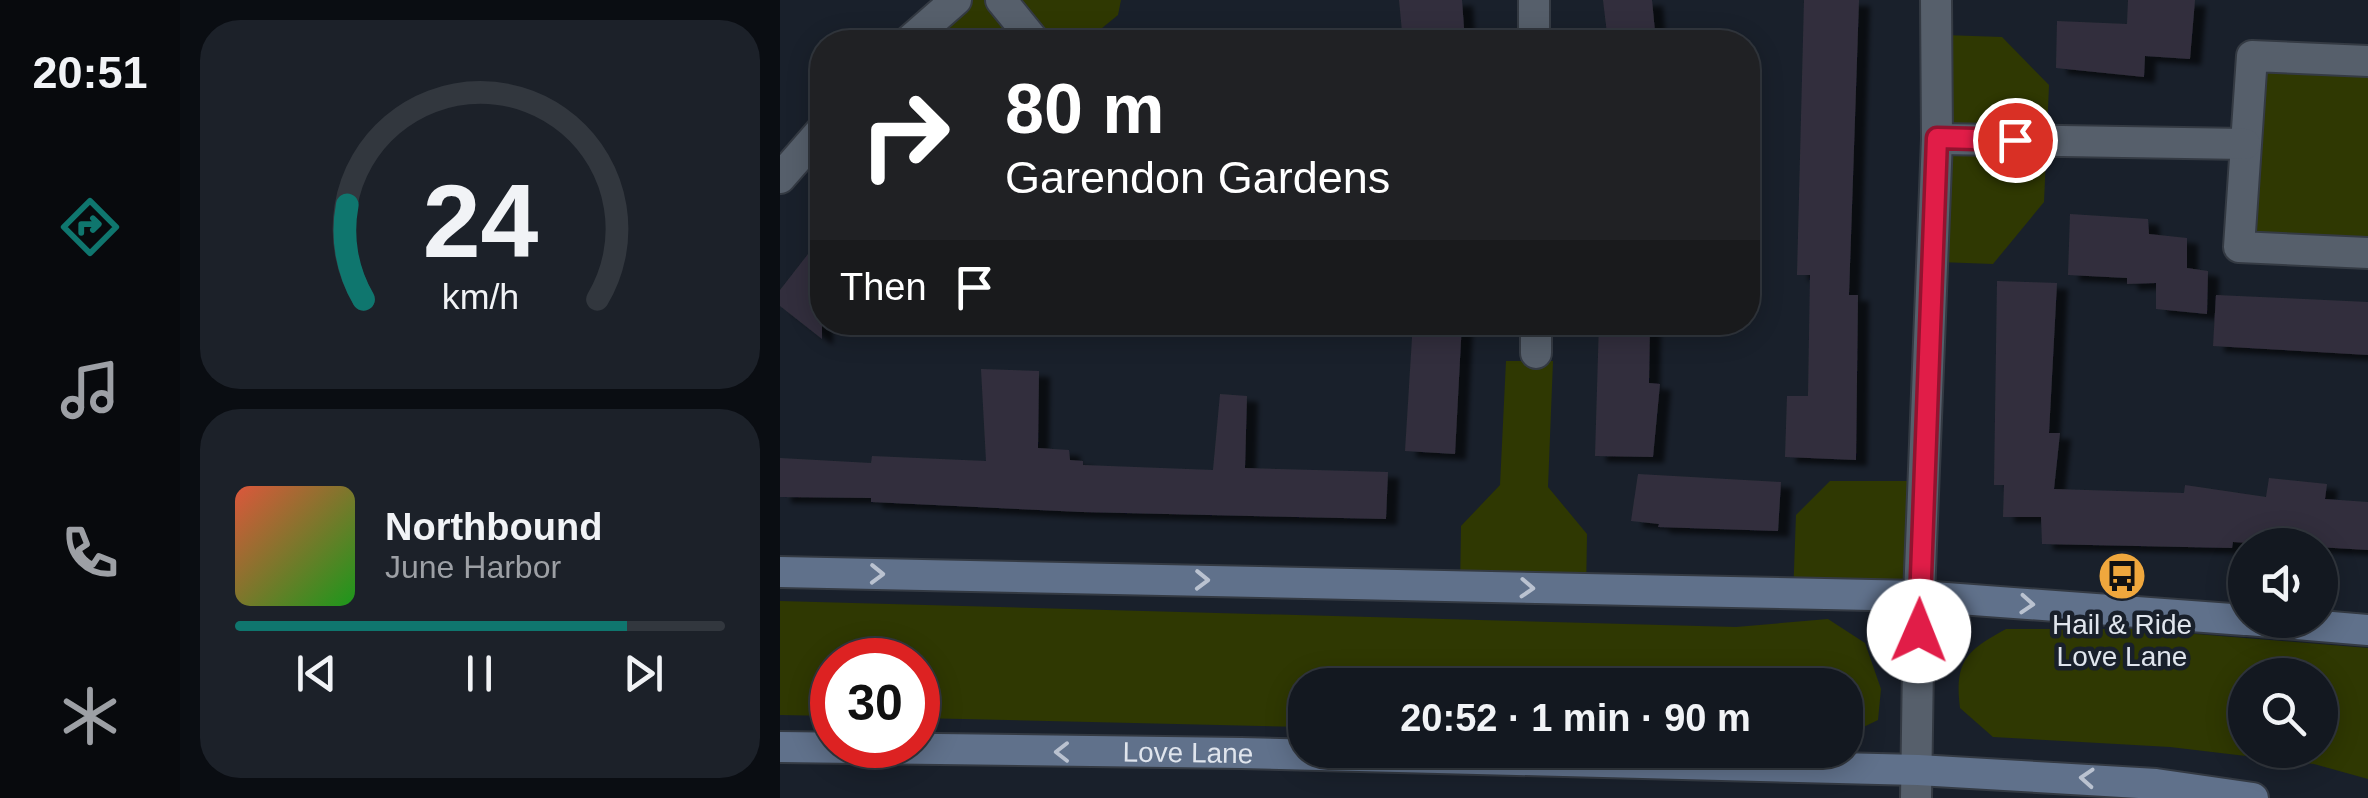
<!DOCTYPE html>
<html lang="en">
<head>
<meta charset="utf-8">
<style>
  body { margin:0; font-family:Arial,sans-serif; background:#1c2129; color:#f1f3f6; height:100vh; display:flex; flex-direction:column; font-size:38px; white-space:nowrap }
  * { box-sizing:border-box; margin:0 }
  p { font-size:32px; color:#9da0a5 }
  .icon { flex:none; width:55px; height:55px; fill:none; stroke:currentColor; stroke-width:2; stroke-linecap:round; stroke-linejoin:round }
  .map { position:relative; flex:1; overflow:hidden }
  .sheet { display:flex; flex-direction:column; gap:20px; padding:20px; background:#0a0d12; width:600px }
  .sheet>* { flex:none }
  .guide { position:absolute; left:30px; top:30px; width:950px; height:305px; border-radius:40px; box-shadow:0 5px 25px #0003,0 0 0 2px #32373e; background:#202124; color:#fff; overflow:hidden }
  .buttons { position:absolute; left:1448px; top:528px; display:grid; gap:20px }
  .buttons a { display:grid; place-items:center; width:110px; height:110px; border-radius:50%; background:#131820; box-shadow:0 5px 25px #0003,0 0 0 2px #32373e; font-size:50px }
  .speed { position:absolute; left:30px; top:638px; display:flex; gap:20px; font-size:50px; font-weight:700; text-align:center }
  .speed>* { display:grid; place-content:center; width:130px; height:130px; border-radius:50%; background:#131820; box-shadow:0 5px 25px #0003,0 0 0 2px #32373e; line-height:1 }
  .speed .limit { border:15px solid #d22; background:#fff; color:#111 }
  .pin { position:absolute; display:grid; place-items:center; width:85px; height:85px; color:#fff; margin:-42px; border:5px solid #fff; border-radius:50%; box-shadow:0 2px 10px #0007 }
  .me { position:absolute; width:110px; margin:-55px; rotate:1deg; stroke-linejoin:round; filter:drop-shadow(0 0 8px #0008) }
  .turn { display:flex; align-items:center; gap:35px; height:210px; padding:0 30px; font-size:45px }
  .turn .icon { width:130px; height:130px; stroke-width:2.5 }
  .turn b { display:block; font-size:70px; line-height:85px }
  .then { display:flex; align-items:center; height:95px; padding:0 30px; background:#0003; gap:20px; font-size:38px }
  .sheet .tile { flex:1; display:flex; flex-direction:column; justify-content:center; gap:15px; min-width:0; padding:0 35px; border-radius:40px; background:#1c2129 }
  .sheet .dial { align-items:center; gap:0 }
  .dial svg { height:260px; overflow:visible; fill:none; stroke:#32373e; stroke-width:7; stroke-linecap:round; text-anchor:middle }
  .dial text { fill:#f1f3f6; stroke:none }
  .song { display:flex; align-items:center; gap:30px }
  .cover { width:120px; height:120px; border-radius:15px; background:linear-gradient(135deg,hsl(10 70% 55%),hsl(120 70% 35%)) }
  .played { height:10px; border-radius:5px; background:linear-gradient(90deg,#0f766e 80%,#32373e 80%) }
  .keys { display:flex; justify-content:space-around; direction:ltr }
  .trip { position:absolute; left:508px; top:668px; width:575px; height:100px; border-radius:40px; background:#131820; box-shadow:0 5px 25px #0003,0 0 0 2px #32373e; font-weight:700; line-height:100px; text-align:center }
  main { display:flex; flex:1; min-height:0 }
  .tabs { display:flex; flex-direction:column; width:180px; justify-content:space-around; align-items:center; background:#080a0d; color:#9da0a5 }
  .tabs .icon { width:70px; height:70px }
  .tabs .active { color:#0f766e }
  .tabs b { font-size:45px; color:#f1f3f6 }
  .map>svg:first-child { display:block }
</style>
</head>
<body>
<main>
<nav class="tabs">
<b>20:51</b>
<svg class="icon active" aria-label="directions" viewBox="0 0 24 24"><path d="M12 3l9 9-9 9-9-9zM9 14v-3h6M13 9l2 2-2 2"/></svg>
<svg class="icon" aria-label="music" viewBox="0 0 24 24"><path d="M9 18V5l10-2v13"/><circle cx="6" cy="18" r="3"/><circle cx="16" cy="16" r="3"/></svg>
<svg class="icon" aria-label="phone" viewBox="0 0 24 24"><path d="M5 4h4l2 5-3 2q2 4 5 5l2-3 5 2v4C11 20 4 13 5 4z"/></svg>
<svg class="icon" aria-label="climate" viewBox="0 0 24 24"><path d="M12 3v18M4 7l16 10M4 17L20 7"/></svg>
</nav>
<section class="sheet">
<div class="tile dial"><svg viewBox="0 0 100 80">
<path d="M14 69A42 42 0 1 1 86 69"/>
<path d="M14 69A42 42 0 0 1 9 40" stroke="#0f766e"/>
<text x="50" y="56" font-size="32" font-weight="700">24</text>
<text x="50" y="72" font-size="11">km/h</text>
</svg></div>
<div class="tile">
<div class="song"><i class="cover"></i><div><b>Northbound</b><p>June Harbor</p></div></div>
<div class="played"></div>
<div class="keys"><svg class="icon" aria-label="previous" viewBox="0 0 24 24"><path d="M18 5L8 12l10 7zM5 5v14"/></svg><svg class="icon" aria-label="pause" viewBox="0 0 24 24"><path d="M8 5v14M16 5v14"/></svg><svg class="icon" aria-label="next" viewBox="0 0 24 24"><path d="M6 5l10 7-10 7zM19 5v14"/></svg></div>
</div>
</section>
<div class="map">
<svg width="1588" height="798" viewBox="0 0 1588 798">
  <defs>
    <filter id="shadow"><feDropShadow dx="11" dy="6" stdDeviation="2.5" flood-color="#0009"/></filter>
  </defs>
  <rect width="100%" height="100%" fill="#19202b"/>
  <g fill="#2f3802" fill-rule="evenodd">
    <path d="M182 0H341L338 15 305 42H140Z"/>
    <path d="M1164 35 1222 37 1269 85 1264 202 1213 264 1159 262Z"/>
    <path d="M1480 64 1588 71V244L1470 237Z"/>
    <path d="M726 361H773L768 487 807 534 806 594 680 591 681 526 720 485Z"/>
    <path d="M1050 481H1133L1134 601 1013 598 1016 515Z"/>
    <path d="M0 601 956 627 1048 619 1085 643 1101 689 1098 720 1065 736V685H525V727L138 718V660H52V716L0 715Z"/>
    <path d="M1226 629H1354L1588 648V779L1534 764 1390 747 1213 737 1180 708C1174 661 1187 650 1226 629ZM1540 675V750H1465V675Z"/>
  </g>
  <g fill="#322f3c" filter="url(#shadow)">
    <path d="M619 0H682L685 42H623Z"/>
    <path d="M823 0H872L876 42H828Z"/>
    <path d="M1024 0H1079L1069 295H1078L1076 460 1005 457 1007 396H1028L1030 275H1017Z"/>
    <path d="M1348 0H1415L1410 59 1365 56 1364 77 1276 68 1277 21 1347 24Z"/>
    <path d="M1290 214 1368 219 1369 234 1407 238V268L1428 271 1427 314 1376 309V283L1347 284V278L1288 275Z"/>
    <path d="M42 236V339L0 306V290Z"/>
    <path d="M1217 281 1277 283 1269 433H1280L1274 489 1404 493 1405 485 1486 497 1489 478 1547 484 1545 499 1588 502V550L1453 542 1452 548 1262 544 1261 517H1223L1224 485H1214Z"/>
    <path d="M1436 295 1588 302V355L1433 346Z"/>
    <path d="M633 322H682L675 454 625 451Z"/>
    <path d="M819 322H870L869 383 880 384 873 457 815 456Z"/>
    <path d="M201 369 259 371 258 448 289 450 290 460 303 461V465L433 470 440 394 467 396 465 468 608 472 606 519 301 512 91 502V498L0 497V458L91 463 92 456 206 461Z"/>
    <path d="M858 474 1001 482 998 531 878 527 879 524 851 521Z"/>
  </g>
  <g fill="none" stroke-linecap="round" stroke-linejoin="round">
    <g stroke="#343a43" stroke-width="34">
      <g id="street">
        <path d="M221 0 255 42"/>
        <path d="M754 0V42"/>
        <path d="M128 42 176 0"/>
        <path d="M1588 61 1472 56 1459 247 1588 253"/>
        <path d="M1157 139 1465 144"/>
        <path d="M0 178 42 130"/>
        <path d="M756 322V353"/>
        <path d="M1136 798 1139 596 1157 139 1156 0"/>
      </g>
    </g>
    <g stroke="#343a43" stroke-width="34">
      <g id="secondary">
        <path d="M0 572 1139 596 1465 620"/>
        <path d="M1468 620 1588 630"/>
        <path id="s1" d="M0 747 461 753 1138 770 1376 784 1473 798"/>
      </g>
    </g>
    <use href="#street" stroke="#565f6b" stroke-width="30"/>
    <use href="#secondary" stroke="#60718b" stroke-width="30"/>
  </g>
  <defs><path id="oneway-chevron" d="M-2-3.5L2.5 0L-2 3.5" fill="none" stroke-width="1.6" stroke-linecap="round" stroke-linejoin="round" transform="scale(2.5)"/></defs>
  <g stroke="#bac2d0">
    <use href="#oneway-chevron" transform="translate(97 574) rotate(1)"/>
    <use href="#oneway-chevron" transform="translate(422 580) rotate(1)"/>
    <use href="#oneway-chevron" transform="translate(747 588) rotate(3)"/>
    <use href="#oneway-chevron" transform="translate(1247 604) rotate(4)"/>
    <use href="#oneway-chevron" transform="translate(282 752) rotate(-180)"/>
    <use href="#oneway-chevron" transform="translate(1307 778) rotate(-176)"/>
  </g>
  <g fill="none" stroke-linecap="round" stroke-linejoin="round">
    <g stroke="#92132f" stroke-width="25">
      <path id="route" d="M1139 631 1157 138 1235 140"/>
    </g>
    <use href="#route" stroke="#e11d48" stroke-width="18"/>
  </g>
  <defs>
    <g id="bus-disc" transform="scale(2.5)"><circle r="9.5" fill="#efa73d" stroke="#19202b"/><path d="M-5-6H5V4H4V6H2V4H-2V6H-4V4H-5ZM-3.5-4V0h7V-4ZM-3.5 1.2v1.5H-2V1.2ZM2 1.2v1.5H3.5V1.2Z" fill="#111"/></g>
  </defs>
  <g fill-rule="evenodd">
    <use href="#bus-disc" x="1342" y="576"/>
  </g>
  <g text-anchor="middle" stroke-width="9" stroke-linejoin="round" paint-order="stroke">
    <g font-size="28" fill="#e0e5ed" stroke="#19202b">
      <text x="1342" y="634">Hail &amp; Ride<tspan x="1342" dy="32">Love Lane</tspan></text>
    </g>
    <g font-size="28" fill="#e0e5ed" stroke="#19202b">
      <text dy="10" stroke="none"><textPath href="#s1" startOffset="408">Love Lane</textPath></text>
    </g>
  </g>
</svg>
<div class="buttons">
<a><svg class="icon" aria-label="sound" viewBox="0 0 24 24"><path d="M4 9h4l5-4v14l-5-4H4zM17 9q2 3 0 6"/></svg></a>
<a><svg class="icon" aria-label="search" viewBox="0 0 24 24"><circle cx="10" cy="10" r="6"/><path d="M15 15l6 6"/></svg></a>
</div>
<div class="speed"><div class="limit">30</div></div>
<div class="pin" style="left:1235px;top:140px;background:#d93025"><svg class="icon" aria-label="arrive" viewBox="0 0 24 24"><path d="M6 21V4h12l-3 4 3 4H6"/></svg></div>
<svg class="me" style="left:1139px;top:631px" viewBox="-20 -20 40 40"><circle r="19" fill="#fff"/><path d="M0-13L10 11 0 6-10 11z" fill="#e11d48"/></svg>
<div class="trip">20:52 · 1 min · 90 m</div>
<div class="guide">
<div class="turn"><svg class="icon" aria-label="right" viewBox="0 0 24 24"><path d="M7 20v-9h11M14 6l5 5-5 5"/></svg><div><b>80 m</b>Garendon Gardens</div></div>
<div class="then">Then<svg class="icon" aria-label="arrive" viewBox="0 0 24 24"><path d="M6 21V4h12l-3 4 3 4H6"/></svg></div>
</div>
</div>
</main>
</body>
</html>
